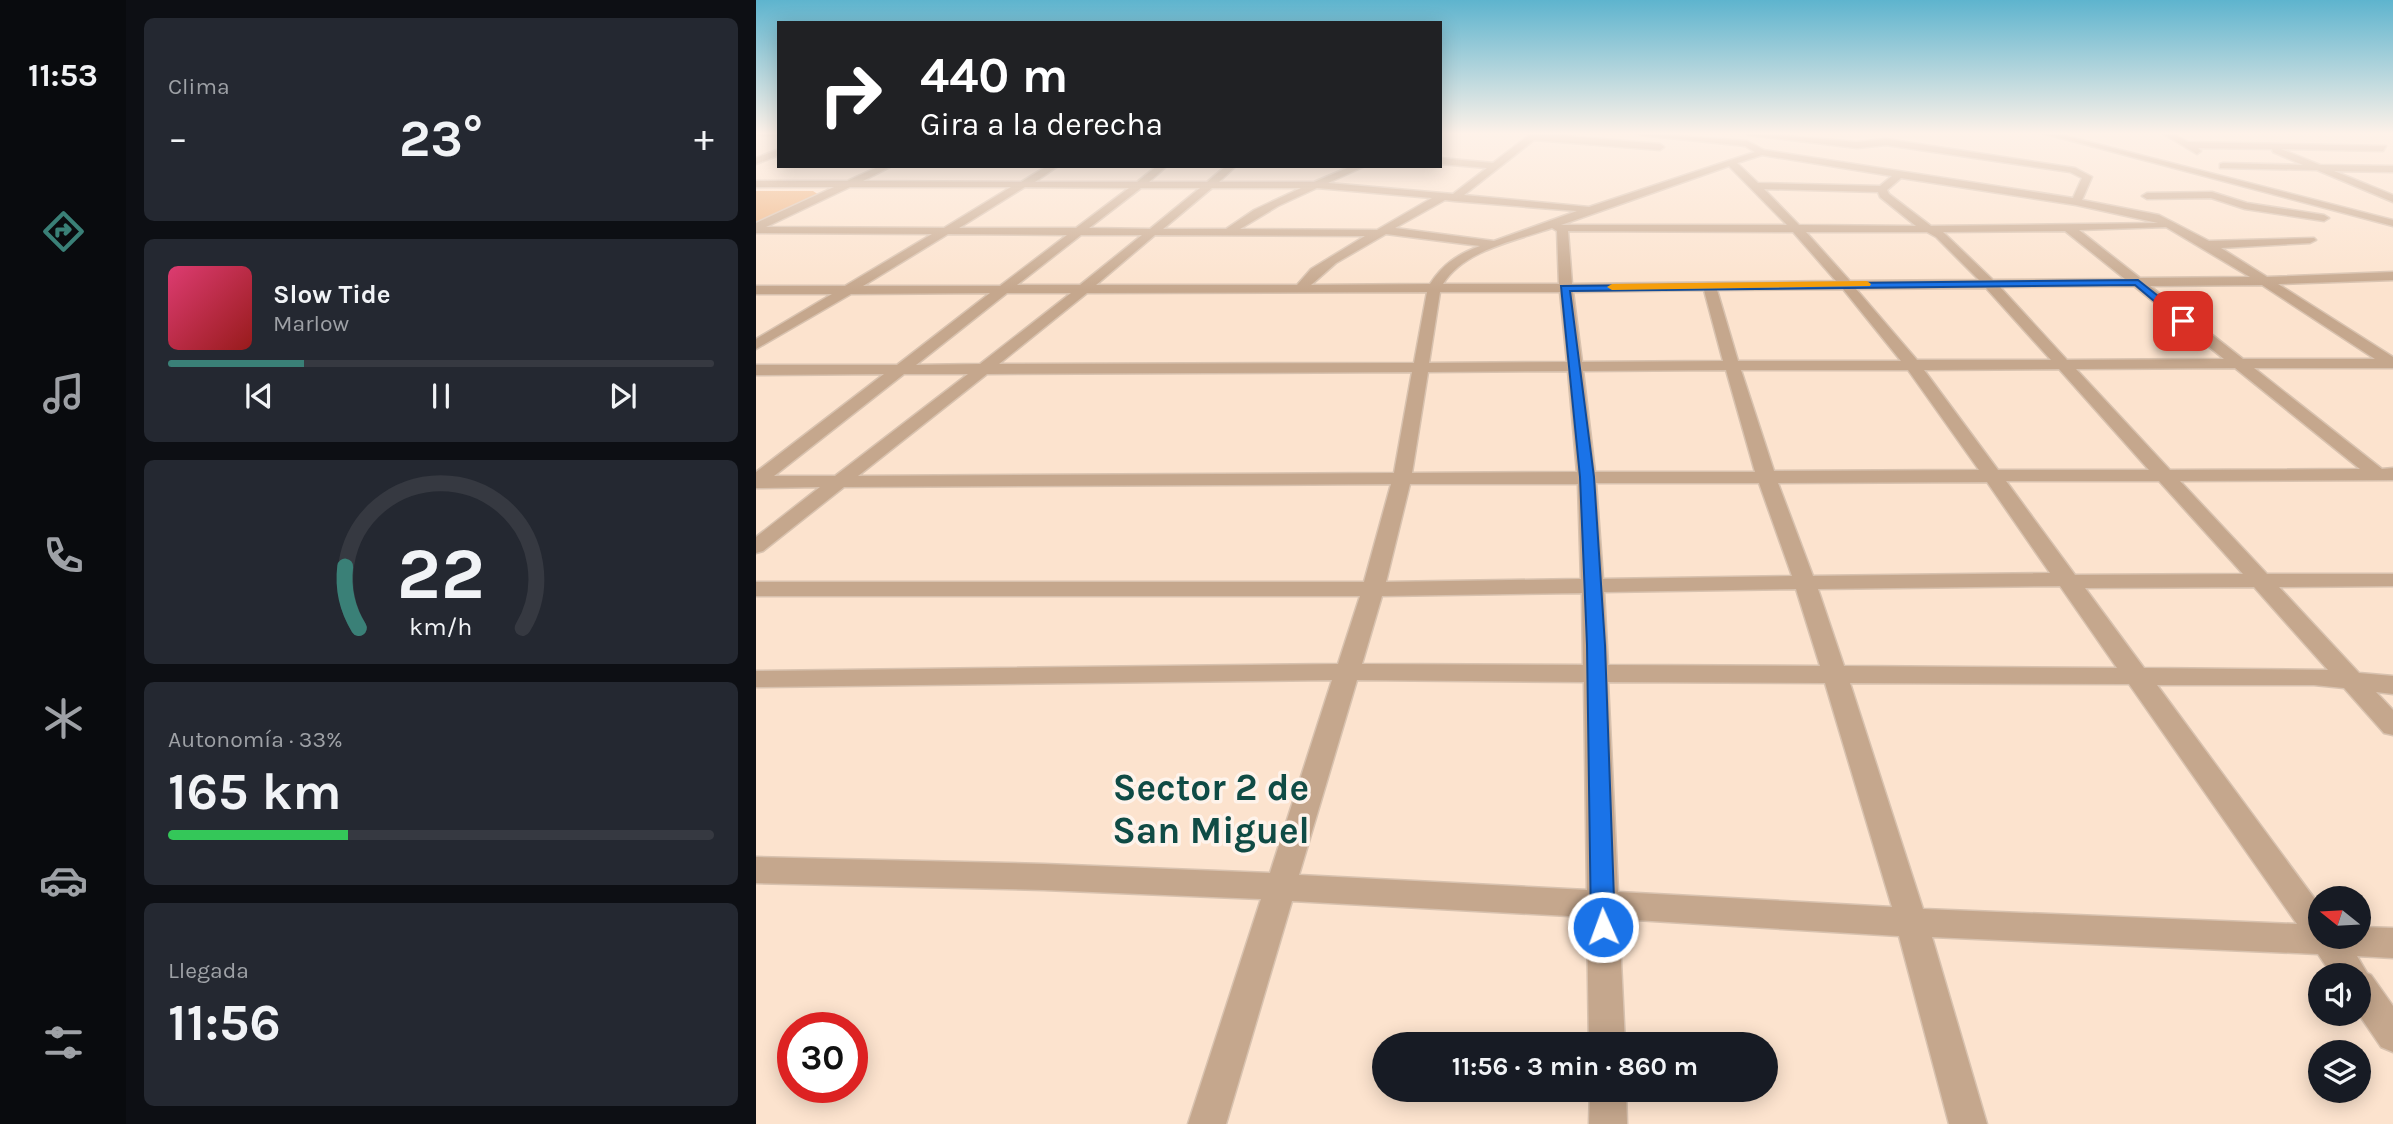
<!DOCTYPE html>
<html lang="es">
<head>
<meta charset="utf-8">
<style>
  body { margin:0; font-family:Karla,sans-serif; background:#242831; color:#f1f3f6; height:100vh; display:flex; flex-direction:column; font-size:26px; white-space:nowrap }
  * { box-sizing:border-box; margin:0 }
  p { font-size:23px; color:#9ea1a6 }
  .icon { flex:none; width:38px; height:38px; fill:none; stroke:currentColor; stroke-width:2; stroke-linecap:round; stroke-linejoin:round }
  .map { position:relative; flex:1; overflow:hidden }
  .drawer { display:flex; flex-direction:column; gap:18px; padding:18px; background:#0d0f14; width:630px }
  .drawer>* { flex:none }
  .hud { position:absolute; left:21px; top:21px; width:665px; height:147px; border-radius:0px; box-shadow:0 4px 18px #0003; background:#202124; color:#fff; overflow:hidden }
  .needle { width:46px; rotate:288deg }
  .controls { position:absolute; left:1552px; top:886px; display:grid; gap:14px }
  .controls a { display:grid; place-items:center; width:63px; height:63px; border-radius:50%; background:#171b24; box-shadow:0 4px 18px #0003; font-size:35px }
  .speed { position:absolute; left:21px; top:1012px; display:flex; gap:14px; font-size:35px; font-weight:700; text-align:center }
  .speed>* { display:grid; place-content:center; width:91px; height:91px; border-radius:50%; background:#171b24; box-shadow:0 4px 18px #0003; line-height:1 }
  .speed .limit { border:10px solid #d22; background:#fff; color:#111 }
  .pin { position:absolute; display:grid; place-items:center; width:60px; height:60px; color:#fff; margin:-30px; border-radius:14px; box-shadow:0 4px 10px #0006 }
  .me { position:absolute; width:77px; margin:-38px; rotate:358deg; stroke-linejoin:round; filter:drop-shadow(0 0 5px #0008) }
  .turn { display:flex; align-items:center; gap:24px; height:147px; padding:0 28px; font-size:32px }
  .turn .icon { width:91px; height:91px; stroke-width:2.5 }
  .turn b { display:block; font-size:49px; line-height:60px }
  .big { font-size:52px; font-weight:700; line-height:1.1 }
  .drawer .widget { flex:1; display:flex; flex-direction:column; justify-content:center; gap:10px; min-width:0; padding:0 24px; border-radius:10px; background:#242831 }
  .drawer .dial { align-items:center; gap:0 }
  .dial svg { height:182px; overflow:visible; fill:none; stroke:#363941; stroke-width:7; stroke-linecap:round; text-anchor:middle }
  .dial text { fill:#f1f3f6; stroke:none }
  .song { display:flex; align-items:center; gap:21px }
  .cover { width:84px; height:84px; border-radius:10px; background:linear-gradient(135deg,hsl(340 70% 55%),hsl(0 70% 35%)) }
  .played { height:7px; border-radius:4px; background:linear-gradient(90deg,#3a8077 25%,#363941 25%) }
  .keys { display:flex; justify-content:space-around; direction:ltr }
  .heat { display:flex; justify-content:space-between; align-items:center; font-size:38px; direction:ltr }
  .charge { height:10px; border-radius:5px; background:linear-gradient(90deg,#34c759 33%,#363941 0) }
  .trip { position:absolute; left:616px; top:1032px; width:406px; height:70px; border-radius:35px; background:#171b24; box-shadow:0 4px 18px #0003; font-weight:700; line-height:70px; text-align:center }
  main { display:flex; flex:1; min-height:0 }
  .menu { display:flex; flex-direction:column; width:126px; justify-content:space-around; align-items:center; background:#090b0e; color:#9ea1a6 }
  .menu .icon { width:49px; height:49px }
  .menu .active { color:#3a8077 }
  .menu b { font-size:32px; color:#f1f3f6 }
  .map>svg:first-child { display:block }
</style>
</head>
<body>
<main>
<nav class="menu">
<b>11:53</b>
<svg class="icon active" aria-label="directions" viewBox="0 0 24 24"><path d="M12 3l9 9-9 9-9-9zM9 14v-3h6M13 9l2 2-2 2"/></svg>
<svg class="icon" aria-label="music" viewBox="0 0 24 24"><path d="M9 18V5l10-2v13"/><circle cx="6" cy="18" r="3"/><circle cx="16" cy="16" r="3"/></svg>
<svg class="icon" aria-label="phone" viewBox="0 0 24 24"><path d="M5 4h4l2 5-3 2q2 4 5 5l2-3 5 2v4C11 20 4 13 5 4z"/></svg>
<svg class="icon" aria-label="climate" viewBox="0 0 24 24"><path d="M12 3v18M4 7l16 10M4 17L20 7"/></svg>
<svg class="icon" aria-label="car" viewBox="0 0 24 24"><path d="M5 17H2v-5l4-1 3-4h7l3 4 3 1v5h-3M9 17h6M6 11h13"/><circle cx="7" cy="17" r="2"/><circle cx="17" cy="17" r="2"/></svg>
<svg class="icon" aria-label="filters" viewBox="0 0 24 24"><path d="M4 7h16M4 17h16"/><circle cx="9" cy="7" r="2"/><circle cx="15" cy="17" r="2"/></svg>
</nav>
<section class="drawer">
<div class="widget"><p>Clima</p>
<div class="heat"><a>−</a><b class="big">23°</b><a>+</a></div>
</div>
<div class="widget">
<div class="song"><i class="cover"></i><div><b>Slow Tide</b><p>Marlow</p></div></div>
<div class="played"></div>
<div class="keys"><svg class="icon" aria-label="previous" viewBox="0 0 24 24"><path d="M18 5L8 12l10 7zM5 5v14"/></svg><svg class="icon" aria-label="pause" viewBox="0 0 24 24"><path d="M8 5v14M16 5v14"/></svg><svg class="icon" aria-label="next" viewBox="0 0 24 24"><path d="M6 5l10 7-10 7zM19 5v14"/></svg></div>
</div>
<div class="widget dial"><svg viewBox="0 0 100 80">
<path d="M14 69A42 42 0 1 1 86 69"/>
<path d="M14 69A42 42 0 0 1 8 42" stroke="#3a8077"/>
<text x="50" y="56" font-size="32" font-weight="700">22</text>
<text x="50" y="72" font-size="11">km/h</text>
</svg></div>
<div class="widget"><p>Autonomía · 33%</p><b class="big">165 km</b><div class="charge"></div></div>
<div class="widget"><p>Llegada</p><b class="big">11:56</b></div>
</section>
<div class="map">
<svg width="1637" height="1124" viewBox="0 0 1637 1124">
  <rect width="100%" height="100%" fill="#fce3ce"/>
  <path fill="#edb17d" d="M0 191H57L63 195 0 223Z"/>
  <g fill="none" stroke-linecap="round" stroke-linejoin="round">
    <g stroke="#d8c2af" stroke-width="3">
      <g id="street">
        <path d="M0 133H23V136L0 135Z"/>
        <path d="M776 133 904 144 908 147 904 150 778 140 708 195 833 207 999 152 989 146 885 135 881 133 991 141 1008 150 1317 198 1326 178 1314 172 1130 145 1101 148 992 135 997 133 1101 142 1130 139 1319 168 1336 177 1326 200 1403 215 1453 241 1558 238 1560 240 1554 243 1465 248 1511 277 1637 272V280L1522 284 1637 357V368H1498L1626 469 1637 468V480L1424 481 1511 574H1637V586L1523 587 1603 673 1637 676V694L1620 692 1637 710V735L1628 733 1588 688 1558 685H1401L1564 906V936H1603V927L1637 928V958L1601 956 1611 973 1615 975 1637 1006V1052L1625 1047 1602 1013 1603 975H1576L1562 954 1176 937 1231 1124H1193L1143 936 863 919 869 1045H833L831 917 536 901 470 1124H432L505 899 288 890 0 883V857L288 864 514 873 576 680 0 687V671L582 664 604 596H0V582H608L635 484 88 487 7 551 0 553V537L64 487 0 488V472L128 374 0 375V365H141L234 293 95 294 0 349V339L76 294H0V286H89L176 234 0 233V223L78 187H0V181H91L124 166H136L107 181 265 182 291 166H302L279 182H381L401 166H411L393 182H451L470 166H480L463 182H558L596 166H609L572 183 697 194 731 168 684 164V158L737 163ZM1006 155 1136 176 1124 186 1002 183 981 163ZM973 166 1031 225H805ZM1145 178 1320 205 1402 223 1175 226 1133 194 1131 190ZM94 187H255L188 228 10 227ZM269 187 373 188 320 228H203ZM385 188H444L394 229 333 228ZM456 188H545L498 210 470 229H407ZM561 188 676 198 621 230 484 229 522 206ZM1008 189 1122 192 1124 197 1160 226 1043 225ZM689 200 698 201 821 211 738 241 639 228ZM1410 227 1494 277 1384 278 1323 230ZM796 228 801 231 803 284H687C708 250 759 241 796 228ZM812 231 1037 232 1080 281 816 284ZM1309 231 1369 279 1237 280 1187 232ZM1050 232H1171L1180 237 1223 280 1094 281ZM192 234 311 235 244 286H107ZM630 234 724 246C702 254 687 264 674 284L555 285 580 263ZM325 235H386L324 285H261ZM399 235 609 236 555 269 541 285H340ZM1506 285 1619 359H1487L1394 286ZM1378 286 1468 359 1311 360 1244 287ZM1230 288 1295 360H1161L1100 289ZM1087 289 1145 361H982L961 290ZM948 290 967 361 826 362 817 292ZM671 292 658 363 243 364 331 293ZM684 292H804L811 362 673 363ZM251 293H315L224 364 160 365ZM1479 368 1604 469 1414 470 1320 369ZM1303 369 1393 470H1242L1168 370ZM970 370 999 472H839L827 371ZM985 370H1152L1223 470 1018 471ZM812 371 821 472 656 473 672 372ZM656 372 638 473 102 476 231 374ZM148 374H212L79 476H18ZM1250 481H1403L1487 574 1319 575ZM1231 482 1294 573 1057 576 1022 483ZM840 483H1003L1036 576 847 579ZM654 484H822L825 579 630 582ZM1304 586 1361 668 1088 666 1062 589ZM1498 587 1572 670 1388 668 1329 588ZM1040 589 1064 666 852 665 848 592ZM826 593 827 665 606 664 626 596ZM601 680 828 682 831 890 543 875ZM852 682 1069 683 1136 907 862 892ZM1094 683 1373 684 1541 924 1167 909Z"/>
        <path d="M1286 133H1298L1637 220V226Z"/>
        <path d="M1406 133H1415L1432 142 1630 146 1627 151 1525 149 1564 165 1637 166V172L1578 171 1637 195V202L1561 170 1464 168V164L1467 163 1547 165 1517 152 1516 149 1442 148 1445 151 1441 154Z"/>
        <path d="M23 149V155L0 164V158Z"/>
        <path d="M1456 192 1491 203 1568 215 1573 218 1568 221 1489 209 1455 198 1391 199 1386 196 1391 193Z"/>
        <path d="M834 1090H870L871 1124H833Z"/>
      </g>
    </g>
    <use href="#street" fill="#c5a78d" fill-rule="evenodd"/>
  </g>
  <linearGradient id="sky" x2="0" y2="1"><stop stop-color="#5eb4ce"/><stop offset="0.46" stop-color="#fef2e9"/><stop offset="1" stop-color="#fef2e9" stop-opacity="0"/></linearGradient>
  <rect width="1637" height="290" fill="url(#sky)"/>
  <path fill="#1a73e8" stroke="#114b97" stroke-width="2" d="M1382 280 1431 319V323H1424L1379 285 814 291 838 477 849 645 859 927 856 935 847 938 839 935 835 927 831 645 824 477 805 286Z"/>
  <path fill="#f59e0b" d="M1111 281 1115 284 1114 286 856 290 851 287 856 284Z"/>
  <g text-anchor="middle" stroke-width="7" stroke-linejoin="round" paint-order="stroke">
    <g font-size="37" font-weight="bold" fill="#0f4b45" stroke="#fef3eb">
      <text x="455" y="800">Sector 2 de<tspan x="455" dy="43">San Miguel</tspan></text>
    </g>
  </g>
</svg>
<div class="controls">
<a><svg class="needle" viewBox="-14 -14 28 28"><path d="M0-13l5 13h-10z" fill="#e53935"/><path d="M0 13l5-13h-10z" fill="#9ea1a6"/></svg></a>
<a><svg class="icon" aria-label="sound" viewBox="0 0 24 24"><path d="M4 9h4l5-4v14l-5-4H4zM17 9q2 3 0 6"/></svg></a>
<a><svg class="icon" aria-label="layers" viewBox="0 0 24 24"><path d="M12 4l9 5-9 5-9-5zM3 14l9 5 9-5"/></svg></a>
</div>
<div class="speed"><div class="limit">30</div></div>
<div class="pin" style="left:1427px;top:321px;background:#d93025"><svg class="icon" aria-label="arrive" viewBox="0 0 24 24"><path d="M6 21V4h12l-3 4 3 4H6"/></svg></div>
<svg class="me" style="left:847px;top:927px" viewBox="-20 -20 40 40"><circle r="17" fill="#1a73e8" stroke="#fff" stroke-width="3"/><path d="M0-11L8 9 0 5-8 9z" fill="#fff"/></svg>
<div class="trip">11:56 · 3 min · 860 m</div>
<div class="hud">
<div class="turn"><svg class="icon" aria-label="right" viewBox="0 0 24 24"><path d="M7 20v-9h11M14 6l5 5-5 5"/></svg><div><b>440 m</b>Gira a la derecha</div></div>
</div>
</div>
</main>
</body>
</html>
